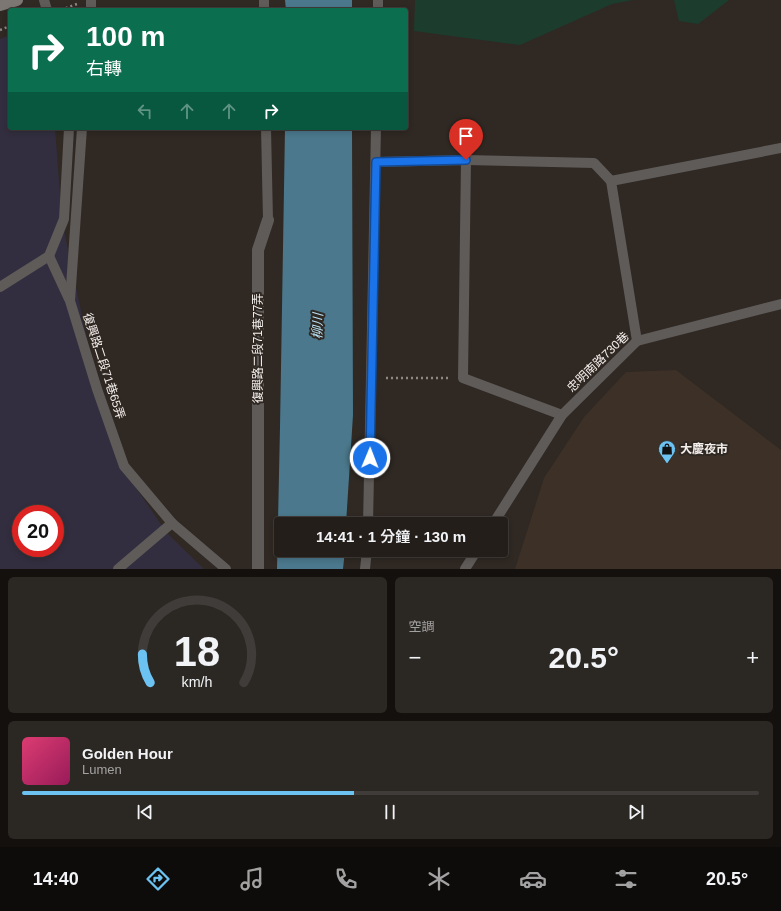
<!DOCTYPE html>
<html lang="zh-TW">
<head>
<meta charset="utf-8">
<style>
  body { margin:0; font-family:Arial,"Noto Sans TC",sans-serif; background:#2b2723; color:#f1f3f6; height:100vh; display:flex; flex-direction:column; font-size:15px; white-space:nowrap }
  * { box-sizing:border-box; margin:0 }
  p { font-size:13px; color:#a3a2a2 }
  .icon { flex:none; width:22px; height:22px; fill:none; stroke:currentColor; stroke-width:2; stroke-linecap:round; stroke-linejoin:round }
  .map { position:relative; height:569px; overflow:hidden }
  .details { display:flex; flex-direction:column; gap:8px; padding:8px; background:#13100e; flex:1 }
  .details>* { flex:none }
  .banner { position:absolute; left:8px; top:8px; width:400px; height:122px; border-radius:4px; box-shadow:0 2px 6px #0003,0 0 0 1px #403c39; background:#0b6e4f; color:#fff; overflow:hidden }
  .speed { position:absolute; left:12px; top:505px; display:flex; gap:8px; font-size:20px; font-weight:700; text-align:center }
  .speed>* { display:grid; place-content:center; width:52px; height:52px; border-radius:50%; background:#231e1a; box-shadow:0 2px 6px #0003,0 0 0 1px #403c39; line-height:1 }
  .speed .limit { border:6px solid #d22; background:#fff; color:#111 }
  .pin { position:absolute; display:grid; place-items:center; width:34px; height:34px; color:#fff; margin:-41px -17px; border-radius:50% 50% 50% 0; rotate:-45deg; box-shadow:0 0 4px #0007 }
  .pin .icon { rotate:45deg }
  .me { position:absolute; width:44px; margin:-22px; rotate:1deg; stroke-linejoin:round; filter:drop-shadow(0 0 3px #0008) }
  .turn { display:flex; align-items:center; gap:14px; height:84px; padding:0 12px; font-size:18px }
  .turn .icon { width:52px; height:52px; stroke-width:2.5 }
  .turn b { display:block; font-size:28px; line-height:34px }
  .lanes { display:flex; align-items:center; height:38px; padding:0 12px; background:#0003; justify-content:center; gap:20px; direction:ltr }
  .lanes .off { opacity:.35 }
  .big { font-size:30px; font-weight:600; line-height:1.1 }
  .details .tile { flex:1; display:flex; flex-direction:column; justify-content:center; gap:6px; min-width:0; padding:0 14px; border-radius:6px; background:#2b2723 }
  .details .dial { align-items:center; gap:0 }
  .dial svg { height:104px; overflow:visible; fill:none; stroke:#403c39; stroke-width:7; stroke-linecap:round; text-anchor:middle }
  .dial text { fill:#f1f3f6; stroke:none }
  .song { display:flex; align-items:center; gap:12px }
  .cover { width:48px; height:48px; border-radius:6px; background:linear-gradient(135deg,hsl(340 70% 55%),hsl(330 70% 35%)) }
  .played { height:4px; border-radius:2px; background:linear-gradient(90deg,#6cc3f2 45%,#403c39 45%) }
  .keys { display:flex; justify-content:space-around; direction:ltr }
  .heat { display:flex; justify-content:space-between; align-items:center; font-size:22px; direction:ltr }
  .details .tiles { flex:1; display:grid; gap:8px; grid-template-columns:1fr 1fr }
  .tile:last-child { grid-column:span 2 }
  .trip { position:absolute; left:274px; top:517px; width:234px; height:40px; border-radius:4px; background:#231e1a; box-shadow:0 2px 6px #0003,0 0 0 1px #403c39; font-weight:600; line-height:40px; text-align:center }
  .menu { display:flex; height:64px; justify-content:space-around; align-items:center; background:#0e0c0a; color:#a3a2a2 }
  .menu .icon { width:28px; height:28px }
  .menu .current { color:#6cc3f2 }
  .menu b { font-size:18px; color:#f1f3f6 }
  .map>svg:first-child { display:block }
</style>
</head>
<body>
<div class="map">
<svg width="781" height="569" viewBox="0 0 781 569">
  <rect width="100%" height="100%" fill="#2f2823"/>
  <path fill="#3d3027" d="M676 370 781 450V569H515L544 478 584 417 626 372Z"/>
  <path fill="#322e3f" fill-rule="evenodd" d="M10 35V128H55L62 221 102 410 134 485 167 533 204 569H0V39ZM21 514H55V548H21Z"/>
  <g fill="#1c3d2e">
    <path d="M415 0H633L612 4 520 45 414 31Z"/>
    <path d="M674 0H729L698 24 679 21Z"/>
  </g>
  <g fill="#4b788c">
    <path d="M285 0H352V10H286Z"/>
    <path d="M285 128H352L353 415 346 524H281V550H345L343 569H277L280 427Z"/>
  </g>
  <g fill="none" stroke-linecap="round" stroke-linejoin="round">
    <g stroke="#8e8884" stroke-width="2.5" stroke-dasharray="2 3" stroke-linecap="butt">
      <path d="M61 10 77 4"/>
      <path d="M0 30 10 26"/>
      <path d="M386 378H449"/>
    </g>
    <g stroke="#5f5b59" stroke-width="10">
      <path d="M44 0 47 10"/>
      <path d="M264 0V10"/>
      <path d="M91 10V0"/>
      <path d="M378 10V0"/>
      <path d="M82 128 70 301 97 389 124 466 172 523 118 569"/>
      <path d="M266 128 268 220"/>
      <path d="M466 160 594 163 611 181"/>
      <path d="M376 162 466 160 463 378 562 415"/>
      <path d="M49 256 69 299"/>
      <path d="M0 287 49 256 64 219 69 128"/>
      <path d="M637 341 611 181 781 148"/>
      <path d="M172 523 226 569"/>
      <path d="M368 524 376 128"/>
      <path d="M493 524 562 415 637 341 781 304"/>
      <path d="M365 569 367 550"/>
      <path d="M465 569 477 550"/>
    </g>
    <path stroke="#5f5b59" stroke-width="12" d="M258 569V250L268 220"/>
    <path stroke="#7d7773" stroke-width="12" d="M0 5 17 0"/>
  </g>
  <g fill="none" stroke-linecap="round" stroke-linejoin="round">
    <g stroke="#114b97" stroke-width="10">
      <path id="route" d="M370 458 376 162 466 160"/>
    </g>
    <use href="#route" stroke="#1a73e8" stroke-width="7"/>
  </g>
  <defs>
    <g id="shop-pin" transform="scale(0.9)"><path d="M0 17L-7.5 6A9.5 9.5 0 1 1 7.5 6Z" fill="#6cc3f2" stroke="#2f2823"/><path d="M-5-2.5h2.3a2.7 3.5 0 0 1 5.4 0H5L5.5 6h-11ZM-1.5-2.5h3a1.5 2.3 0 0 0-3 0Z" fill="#111"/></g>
  </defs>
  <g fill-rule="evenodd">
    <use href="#shop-pin" x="667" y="449"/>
  </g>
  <g text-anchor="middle" stroke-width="4" stroke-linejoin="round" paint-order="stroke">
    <g font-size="12" fill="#f5efec" stroke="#2f2823">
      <text transform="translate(258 348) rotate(-90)" y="4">復興路二段71巷77弄</text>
      <text transform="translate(598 362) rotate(-44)" y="4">忠明南路730巷</text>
      <text transform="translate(104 366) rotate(72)" y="4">復興路二段71巷65弄</text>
    </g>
    <g font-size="12" font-weight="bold" fill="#f5efec" stroke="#2f2823" text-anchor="start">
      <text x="680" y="453">大慶夜市</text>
    </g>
    <g font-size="13" font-style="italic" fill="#bbe6fb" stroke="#2f2823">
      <text transform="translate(317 326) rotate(-88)" y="5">柳川</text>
    </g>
  </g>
</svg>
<div class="speed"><div class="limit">20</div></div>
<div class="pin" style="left:466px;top:160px;background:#d93025"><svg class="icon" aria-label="arrive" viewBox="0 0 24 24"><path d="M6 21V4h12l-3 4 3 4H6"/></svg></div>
<svg class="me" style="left:370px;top:458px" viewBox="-20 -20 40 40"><circle r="17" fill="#1a73e8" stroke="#fff" stroke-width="3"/><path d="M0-11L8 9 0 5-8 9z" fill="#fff"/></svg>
<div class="trip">14:41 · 1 分鐘 · 130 m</div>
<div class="banner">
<div class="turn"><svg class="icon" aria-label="right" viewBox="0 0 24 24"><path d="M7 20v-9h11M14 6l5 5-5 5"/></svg><div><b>100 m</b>右轉</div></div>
<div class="lanes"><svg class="icon off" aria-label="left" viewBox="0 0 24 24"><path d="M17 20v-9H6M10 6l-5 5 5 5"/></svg><svg class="icon off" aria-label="ahead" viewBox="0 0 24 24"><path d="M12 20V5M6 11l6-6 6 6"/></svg><svg class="icon off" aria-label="ahead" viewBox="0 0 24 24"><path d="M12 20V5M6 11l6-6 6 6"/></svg><svg class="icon" aria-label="right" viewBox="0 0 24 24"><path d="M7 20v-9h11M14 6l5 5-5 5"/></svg></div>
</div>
</div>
<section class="details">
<div class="tiles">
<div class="tile dial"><svg viewBox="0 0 100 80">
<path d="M14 69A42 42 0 1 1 86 69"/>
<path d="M14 69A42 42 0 0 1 8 47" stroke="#6cc3f2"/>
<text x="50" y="56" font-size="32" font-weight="700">18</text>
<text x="50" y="72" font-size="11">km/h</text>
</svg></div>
<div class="tile"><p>空調</p>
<div class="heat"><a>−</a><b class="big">20.5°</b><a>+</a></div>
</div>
<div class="tile">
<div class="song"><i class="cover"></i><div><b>Golden Hour</b><p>Lumen</p></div></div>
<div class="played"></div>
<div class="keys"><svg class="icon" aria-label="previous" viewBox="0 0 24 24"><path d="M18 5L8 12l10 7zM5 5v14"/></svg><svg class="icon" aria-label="pause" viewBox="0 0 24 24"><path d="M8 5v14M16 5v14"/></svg><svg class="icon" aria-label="next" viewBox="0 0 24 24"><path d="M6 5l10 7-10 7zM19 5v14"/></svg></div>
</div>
</div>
</section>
<nav class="menu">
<b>14:40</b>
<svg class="icon current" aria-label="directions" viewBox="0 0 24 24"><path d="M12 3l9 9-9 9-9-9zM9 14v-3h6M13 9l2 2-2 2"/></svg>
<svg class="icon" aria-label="music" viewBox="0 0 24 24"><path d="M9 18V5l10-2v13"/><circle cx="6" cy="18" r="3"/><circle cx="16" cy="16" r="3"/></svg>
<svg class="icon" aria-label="phone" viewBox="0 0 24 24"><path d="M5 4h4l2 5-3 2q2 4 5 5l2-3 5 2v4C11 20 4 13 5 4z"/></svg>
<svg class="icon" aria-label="climate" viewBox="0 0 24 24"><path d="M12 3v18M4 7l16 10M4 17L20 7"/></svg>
<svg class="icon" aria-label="car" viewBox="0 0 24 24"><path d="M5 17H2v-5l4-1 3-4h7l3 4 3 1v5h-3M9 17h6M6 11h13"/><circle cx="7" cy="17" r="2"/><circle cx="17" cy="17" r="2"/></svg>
<svg class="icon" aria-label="filters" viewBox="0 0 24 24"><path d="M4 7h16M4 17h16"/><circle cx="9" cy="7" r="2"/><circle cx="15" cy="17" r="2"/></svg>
<b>20.5°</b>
</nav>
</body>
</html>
